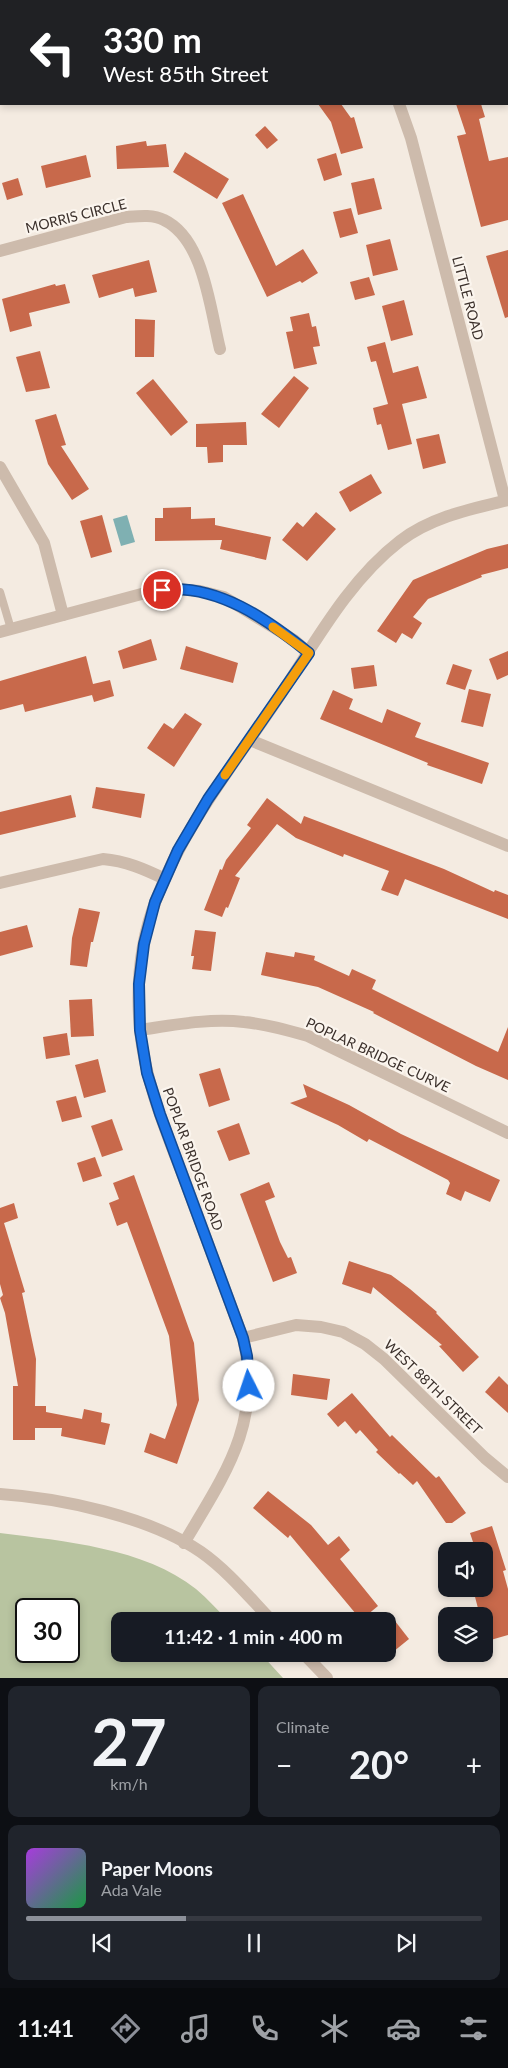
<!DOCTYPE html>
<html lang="en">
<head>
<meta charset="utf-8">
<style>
  body { margin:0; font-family:Lato,sans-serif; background:#20242c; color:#f1f3f6; height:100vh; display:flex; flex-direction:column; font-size:19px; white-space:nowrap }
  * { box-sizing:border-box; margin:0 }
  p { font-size:16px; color:#9ea1a6 }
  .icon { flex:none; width:28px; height:28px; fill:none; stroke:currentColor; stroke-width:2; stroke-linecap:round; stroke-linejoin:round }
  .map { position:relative; height:1678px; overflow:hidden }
  .panel { display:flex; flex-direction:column; gap:8px; padding:8px; background:#0d0f14; flex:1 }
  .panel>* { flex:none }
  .hud { position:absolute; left:0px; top:0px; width:509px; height:105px; box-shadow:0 2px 8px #0003; background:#202124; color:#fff; overflow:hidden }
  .buttons { position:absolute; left:438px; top:1542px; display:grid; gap:10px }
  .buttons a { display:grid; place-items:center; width:55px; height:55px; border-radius:10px; background:#171b24; box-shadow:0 2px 8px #0003; font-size:25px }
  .speed { position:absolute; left:15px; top:1598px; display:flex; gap:10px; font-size:25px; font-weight:700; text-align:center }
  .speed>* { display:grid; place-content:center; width:65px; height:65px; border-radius:50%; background:#171b24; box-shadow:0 2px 8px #0003; line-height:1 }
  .speed .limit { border:2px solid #111; border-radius:8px; background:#fff; color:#111 }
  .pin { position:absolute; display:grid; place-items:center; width:42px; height:42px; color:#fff; margin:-21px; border:2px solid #fff; border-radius:50%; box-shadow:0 1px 5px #0007 }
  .me { position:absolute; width:55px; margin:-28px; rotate:356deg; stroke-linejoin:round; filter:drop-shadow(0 0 4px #0008) }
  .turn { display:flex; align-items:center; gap:18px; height:105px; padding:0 20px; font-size:22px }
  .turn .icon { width:65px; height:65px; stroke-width:2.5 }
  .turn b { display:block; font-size:35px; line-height:42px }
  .big { font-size:38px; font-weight:700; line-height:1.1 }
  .panel .card { flex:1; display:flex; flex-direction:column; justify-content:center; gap:8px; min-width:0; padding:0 18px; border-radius:10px; background:#20242c }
  .panel .dial { align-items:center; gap:0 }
  .dial b { font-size:65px; line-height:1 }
  .song { display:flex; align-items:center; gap:15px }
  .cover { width:60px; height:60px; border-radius:8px; background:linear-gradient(135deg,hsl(280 70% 55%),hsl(140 70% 35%)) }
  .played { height:5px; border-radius:2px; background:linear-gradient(90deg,#8c9099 35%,#363941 35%) }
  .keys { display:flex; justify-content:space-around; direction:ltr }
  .heat { display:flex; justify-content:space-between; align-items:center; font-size:28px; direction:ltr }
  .panel .tiles { flex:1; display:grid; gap:8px; grid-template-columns:1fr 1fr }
  .card:last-child { grid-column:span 2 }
  .trip { position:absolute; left:111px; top:1612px; width:285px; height:50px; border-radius:10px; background:#171b24; box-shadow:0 2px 8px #0003; font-weight:700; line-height:50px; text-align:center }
  .dock { display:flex; height:80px; justify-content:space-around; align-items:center; background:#090b0e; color:#9ea1a6 }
  .dock .icon { width:35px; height:35px }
  .dock .active { color:#8c9099 }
  .dock b { font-size:22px; color:#f1f3f6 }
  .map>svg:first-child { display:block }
</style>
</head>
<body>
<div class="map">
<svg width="508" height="1678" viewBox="0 0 508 1678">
  <rect width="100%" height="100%" fill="#f4ebe1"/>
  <path fill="#b8c4a0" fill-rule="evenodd" d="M0 1533C63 1541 145 1548 196 1589 208 1599 218 1611 229 1621H120V1654H261L283 1678H0ZM26 1609H69V1651H26Z"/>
  <path fill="#7fb0b2" d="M127 515 135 542 121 546 113 519Z"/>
  <g fill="#c8694b">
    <path d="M318 104H341L351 118 354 117 363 148 341 154 331 122Z"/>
    <path d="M456 104H481L485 117 479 119 489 161 508 157V220L481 227 457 136 466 134Z"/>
    <path d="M265 126 278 140 267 149 255 135Z"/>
    <path d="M146 141 147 146 166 144 169 167 117 169 116 146Z"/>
    <path d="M185 152 229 179 217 199 173 172Z"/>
    <path d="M336 153 342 175 324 181 317 159Z"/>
    <path d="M86 155 91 177 46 188 41 166Z"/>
    <path d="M18 178 23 195 7 200 2 183Z"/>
    <path d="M374 178 382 209 358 215 351 183Z"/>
    <path d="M243 194 276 266 303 249 318 273 302 283 300 281 267 297 222 203Z"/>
    <path d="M351 208 358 233 340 238 333 212Z"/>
    <path d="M390 239 398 270 373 276 366 245Z"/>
    <path d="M508 250V317L505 318 486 256Z"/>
    <path d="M149 260 157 292 135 297 133 288 99 298 92 275Z"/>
    <path d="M369 277 375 295 355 300 350 282Z"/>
    <path d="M55 284 56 286 65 284 70 303 29 313 32 326 10 332 2 299Z"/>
    <path d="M404 300 413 335 391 341 382 306Z"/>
    <path d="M309 313 312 327 316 326 320 346 313 347 317 364 294 369 286 332 293 331 290 317Z"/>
    <path d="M135 319 155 320 154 357H135Z"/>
    <path d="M385 342 393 373 418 366 427 398 402 404 412 444 388 450 381 424 377 425 373 408 388 404 376 361 371 362 367 347Z"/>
    <path d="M40 351 50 388 26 392 16 357Z"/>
    <path d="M294 376 309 388 279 428 261 414Z"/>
    <path d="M153 379 188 422 171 436 136 393Z"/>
    <path d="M56 414 66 445 61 446 89 489 72 500 48 464 35 420Z"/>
    <path d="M246 422 247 445H223V462L208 463 207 447H196V424Z"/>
    <path d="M439 434 446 463 423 469 416 439Z"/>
    <path d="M371 474 382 493 350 512 339 492Z"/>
    <path d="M191 507V519L215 518V525L271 537 266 560 220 549 222 540 155 541V518H163V508Z"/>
    <path d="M316 512 336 529 307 561 282 540 297 522 303 527Z"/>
    <path d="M102 515 112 552 91 558 80 521Z"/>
    <path d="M508 544V568L481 575 482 577 428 599 413 617 422 623 412 639 402 633 396 643 377 631 413 580 487 549Z"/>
    <path d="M151 639 157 660 123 669 118 651Z"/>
    <path d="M186 646 238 663 233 683 180 669Z"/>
    <path d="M508 651V675L497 680 489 659Z"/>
    <path d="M86 656 93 684 110 680 114 696 94 702 92 695 25 712 23 704 0 710V681Z"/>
    <path d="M453 664 472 670 465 690 446 684Z"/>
    <path d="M374 665 377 686 354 689 351 668Z"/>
    <path d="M469 689 491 694 483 727 461 722Z"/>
    <path d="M333 690 353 699 349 709 382 723 387 709 421 723 415 737 489 763 482 784 427 765 428 763 320 719Z"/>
    <path d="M185 713 202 724 174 767 147 748 164 723 173 729Z"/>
    <path d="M96 787 145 794 141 818 92 808Z"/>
    <path d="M71 795 76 817 0 835V812Z"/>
    <path d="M267 798 301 824 304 816 444 869 494 892 495 890 508 895V919L405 879 398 896 381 890 389 871 344 854 343 857 296 838 277 824 235 876 240 878 228 908 226 907 222 917 204 910 220 869 222 870 226 860 251 828 247 825Z"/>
    <path d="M79 908 100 912 93 942H91L87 967 70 965 72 938Z"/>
    <path d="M27 925 33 947 0 956V932Z"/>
    <path d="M195 930 216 932 211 971 192 969 194 956H191Z"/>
    <path d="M266 952 294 957 295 952 315 956 314 960 349 976 352 969 376 980 372 989 498 1052 508 1027V1080L476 1066 373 1013 374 1012 318 987 261 975Z"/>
    <path d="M92 999 94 1036 71 1037 69 1000Z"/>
    <path d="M67 1033 70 1055 46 1059 43 1037Z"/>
    <path d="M98 1059 106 1092 84 1098 75 1065Z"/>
    <path d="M220 1068 230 1100 209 1107 199 1074Z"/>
    <path d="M303 1084 349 1105 401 1134 500 1180 490 1202 465 1191 461 1201 446 1194 450 1183 448 1180 369 1139 367 1142 338 1125 290 1103 307 1097Z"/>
    <path d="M76 1096 82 1117 62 1122 56 1101Z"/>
    <path d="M112 1119 123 1150 102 1157 91 1126Z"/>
    <path d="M239 1123 250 1154 229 1161 217 1131Z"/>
    <path d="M95 1157 102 1176 83 1182 77 1163Z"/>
    <path d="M134 1175 194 1343 199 1400 177 1464 144 1452 150 1433 165 1439 177 1405 169 1336 127 1222 117 1226 109 1203 119 1199 113 1183Z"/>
    <path d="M269 1182 275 1197 265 1201 280 1242 288 1258 291 1257 297 1273 273 1282 240 1194Z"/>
    <path d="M14 1203 18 1218 4 1223 25 1292 22 1293 36 1359 35 1406H46V1412L82 1419 84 1409 102 1413 101 1422 110 1424 105 1445 61 1436 62 1428H35V1440H13V1386H18L5 1313 0 1298 3 1295 0 1284V1208Z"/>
    <path d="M349 1261 391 1275 410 1289 437 1312 436 1313 479 1357 463 1372 439 1346 442 1345 373 1287 371 1294 342 1284Z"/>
    <path d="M293 1374 330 1379 327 1400 291 1395Z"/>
    <path d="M499 1376 508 1385V1413L485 1392Z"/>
    <path d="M352 1393 390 1437 392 1435 436 1478 439 1476 466 1513 452 1523H446L417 1481 413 1485 400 1473 399 1474 376 1452 378 1450 360 1430 356 1434 345 1421 338 1427 327 1414Z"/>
    <path d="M268 1491 311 1525 328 1545 339 1536 350 1550 340 1559 378 1606 361 1620 290 1535 288 1538 253 1508Z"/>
    <path d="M492 1526 506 1570 503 1571 508 1589V1635L487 1641 484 1616H480L474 1593 488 1589 484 1576V1551H476L470 1533Z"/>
    <path d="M395 1621 409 1639 388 1656V1627Z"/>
  </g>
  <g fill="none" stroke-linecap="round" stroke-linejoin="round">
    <path stroke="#cdbbac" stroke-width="8" d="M0 592 11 629"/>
    <g stroke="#cdbbac" stroke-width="12">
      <path d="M308 0 310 1"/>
      <path d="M16 1 21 0"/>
      <path d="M0 6 1 5"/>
      <path d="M399 104 411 138 505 500"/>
      <path d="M0 251 126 217C138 216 153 214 164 220 204 239 210 309 220 349"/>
      <path d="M0 467 44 543 63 615"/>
      <path d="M0 632 149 592 175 589 200 591 224 597 294 640 309 653"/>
      <path d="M250 740 508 846"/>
      <path d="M0 883 103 859C126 861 144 869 165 879"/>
      <path d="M140 1030C174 1025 209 1018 244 1022 266 1024 287 1030 308 1036L508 1133"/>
      <path d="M243 1338 296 1325 321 1327 343 1332 365 1344 384 1359 485 1458 508 1477"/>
      <path d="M0 1494C61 1498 150 1517 201 1552 228 1571 249 1597 272 1621"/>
      <path d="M184 1543C225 1474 263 1422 243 1338 223 1284 203 1230 183 1176 165 1129 145 1081 140 1030 136 987 140 941 156 900 184 825 235 763 279 697 315 643 348 581 400 541 431 517 471 509 508 500"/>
      <path d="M304 1654 327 1678"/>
    </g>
  </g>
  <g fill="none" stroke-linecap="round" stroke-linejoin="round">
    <g stroke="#114b97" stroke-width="12">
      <path id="route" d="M162 590C217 583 268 620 309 653L208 799 178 850 155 902 144 944 139 984 140 1030 147 1073 160 1114 243 1338 247 1356 249 1386"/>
    </g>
    <use href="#route" stroke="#1a73e8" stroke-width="9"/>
    <path stroke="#f59e0b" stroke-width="9" d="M225 775 309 653 273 627"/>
  </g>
  <g text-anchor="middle" stroke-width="4.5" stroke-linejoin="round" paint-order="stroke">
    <g font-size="14" fill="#3b302b" stroke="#fbf5ee">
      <text transform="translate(76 216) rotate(-14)" y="5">MORRIS CIRCLE</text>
      <text transform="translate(468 298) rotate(75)" y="5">LITTLE ROAD</text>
      <text transform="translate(378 1055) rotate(25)" y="5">POPLAR BRIDGE CURVE</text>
      <text transform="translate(193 1159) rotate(70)" y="5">POPLAR BRIDGE ROAD</text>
      <text transform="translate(433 1387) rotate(44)" y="5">WEST 88TH STREET</text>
    </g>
  </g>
</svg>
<div class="buttons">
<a><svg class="icon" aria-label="sound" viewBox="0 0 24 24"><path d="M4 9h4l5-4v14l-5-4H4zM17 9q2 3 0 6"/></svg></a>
<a><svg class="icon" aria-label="layers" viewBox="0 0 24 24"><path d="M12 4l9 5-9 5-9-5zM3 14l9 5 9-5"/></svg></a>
</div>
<div class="speed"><div class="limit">30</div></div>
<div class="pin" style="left:162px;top:590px;background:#d93025"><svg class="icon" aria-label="arrive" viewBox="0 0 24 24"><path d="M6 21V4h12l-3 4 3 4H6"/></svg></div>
<svg class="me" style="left:249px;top:1386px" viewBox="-20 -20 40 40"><circle r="19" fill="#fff"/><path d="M0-13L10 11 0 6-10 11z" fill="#1a73e8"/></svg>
<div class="trip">11:42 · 1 min · 400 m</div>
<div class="hud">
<div class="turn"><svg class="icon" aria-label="left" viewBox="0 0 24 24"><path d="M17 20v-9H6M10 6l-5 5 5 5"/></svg><div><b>330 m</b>West 85th Street</div></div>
</div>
</div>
<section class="panel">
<div class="tiles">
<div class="card dial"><b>27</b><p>km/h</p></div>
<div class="card"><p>Climate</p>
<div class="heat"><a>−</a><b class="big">20°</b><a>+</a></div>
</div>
<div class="card">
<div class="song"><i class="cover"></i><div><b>Paper Moons</b><p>Ada Vale</p></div></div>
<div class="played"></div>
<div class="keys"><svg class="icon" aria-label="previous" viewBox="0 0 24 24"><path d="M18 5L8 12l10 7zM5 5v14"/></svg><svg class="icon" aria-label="pause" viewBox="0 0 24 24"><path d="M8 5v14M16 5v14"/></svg><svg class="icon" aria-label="next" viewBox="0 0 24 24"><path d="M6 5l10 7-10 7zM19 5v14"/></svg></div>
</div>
</div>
</section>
<nav class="dock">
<b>11:41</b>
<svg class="icon active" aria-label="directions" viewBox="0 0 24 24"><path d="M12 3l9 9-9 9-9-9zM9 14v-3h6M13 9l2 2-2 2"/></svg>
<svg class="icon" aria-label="music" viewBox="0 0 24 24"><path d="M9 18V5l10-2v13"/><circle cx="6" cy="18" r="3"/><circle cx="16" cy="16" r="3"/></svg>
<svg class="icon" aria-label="phone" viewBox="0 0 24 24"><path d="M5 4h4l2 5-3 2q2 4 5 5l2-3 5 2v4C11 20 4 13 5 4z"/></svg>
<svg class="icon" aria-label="climate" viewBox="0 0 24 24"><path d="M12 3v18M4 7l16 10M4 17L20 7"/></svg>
<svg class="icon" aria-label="car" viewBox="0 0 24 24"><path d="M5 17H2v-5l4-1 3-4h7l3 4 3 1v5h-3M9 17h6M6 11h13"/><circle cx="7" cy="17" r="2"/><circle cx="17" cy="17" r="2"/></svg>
<svg class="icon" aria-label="filters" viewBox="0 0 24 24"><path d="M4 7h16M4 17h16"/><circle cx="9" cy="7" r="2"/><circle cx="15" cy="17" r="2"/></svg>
</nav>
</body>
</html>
